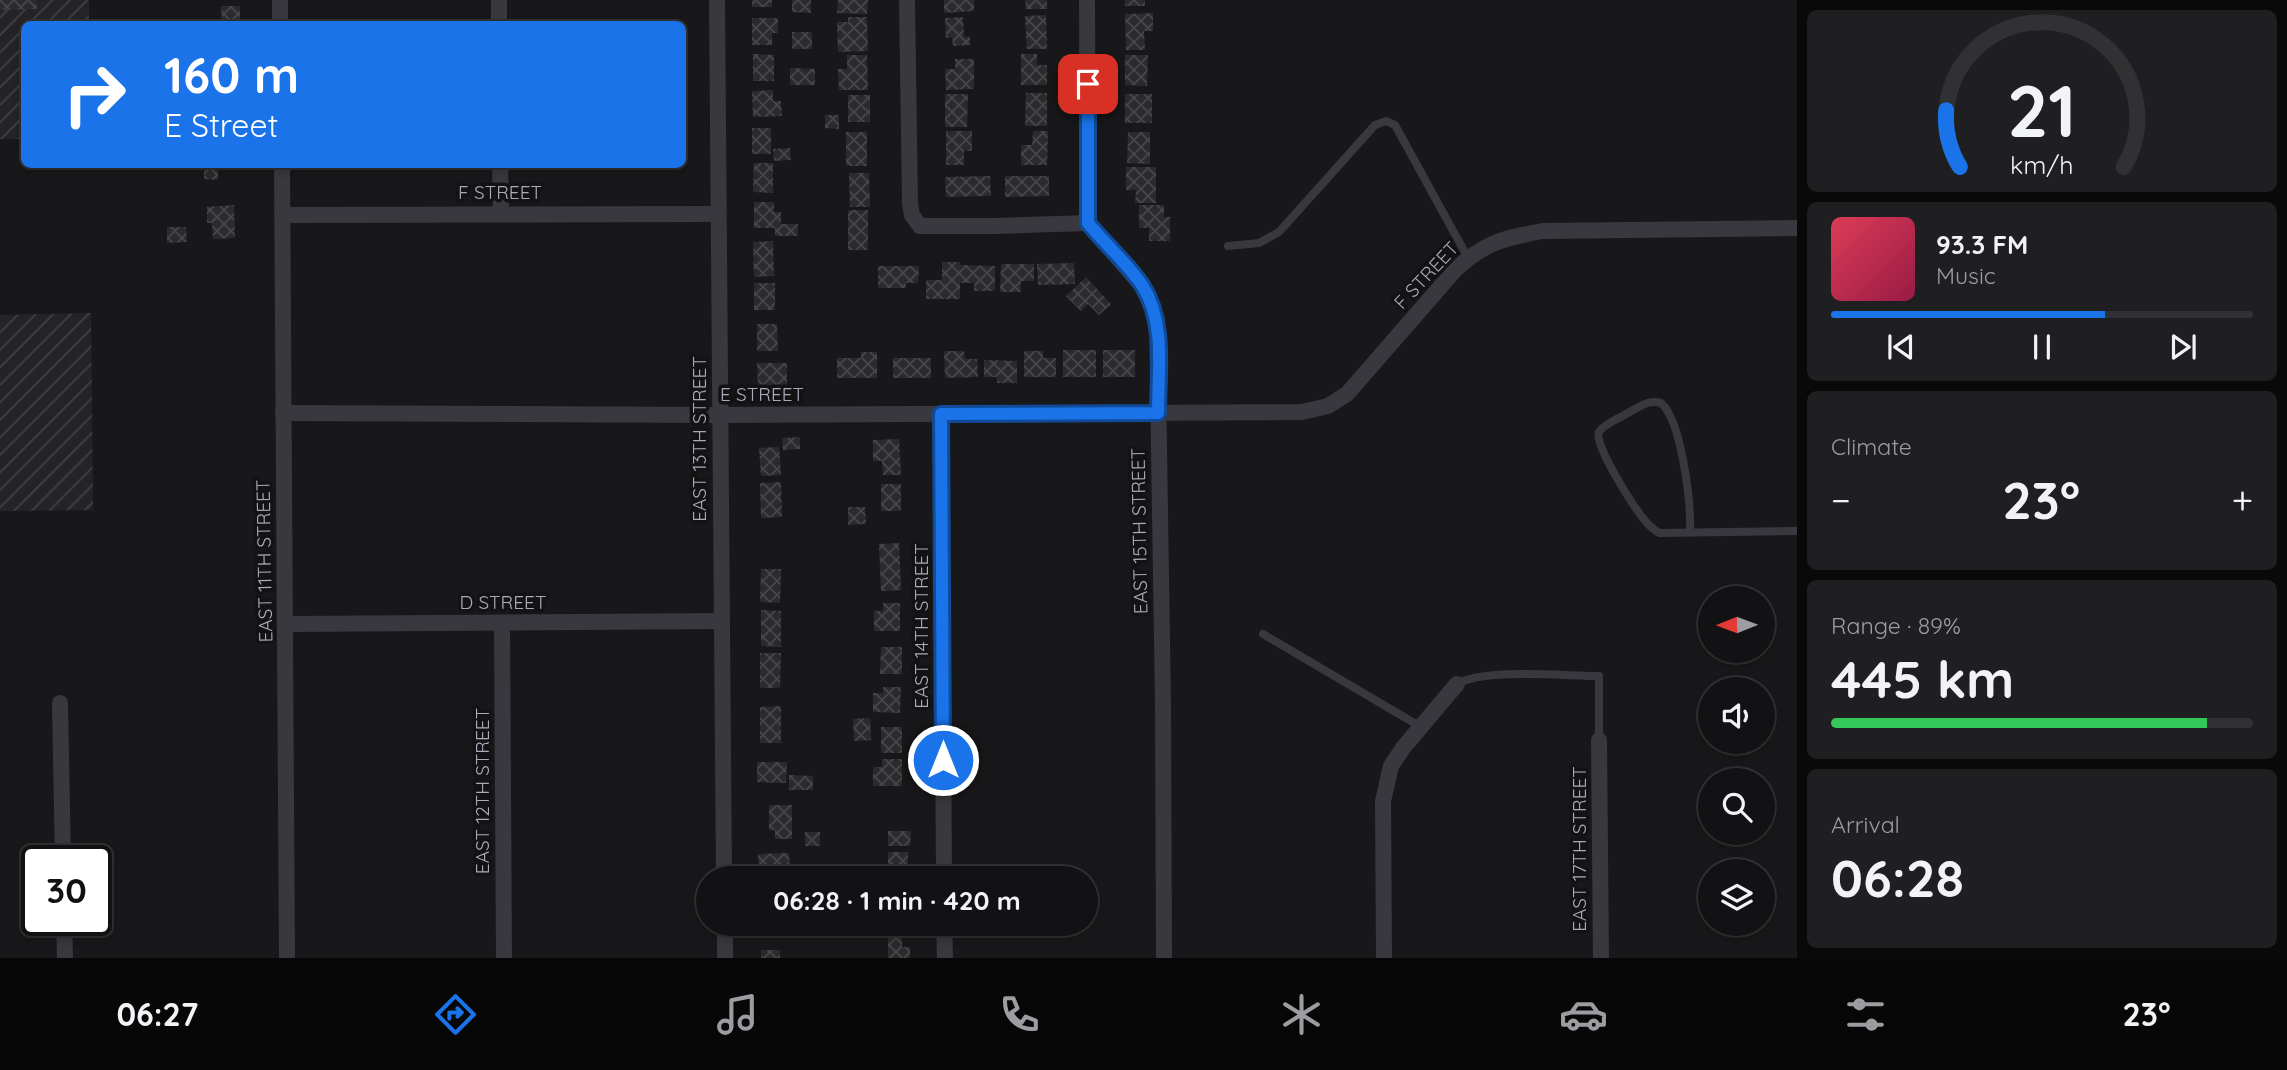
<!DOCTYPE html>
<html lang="en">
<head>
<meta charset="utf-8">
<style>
  body { margin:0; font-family:Quicksand,sans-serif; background:#1f1f21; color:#f1f3f6; height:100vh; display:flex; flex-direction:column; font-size:26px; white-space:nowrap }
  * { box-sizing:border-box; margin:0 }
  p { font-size:23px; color:#9c9da0 }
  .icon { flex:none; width:38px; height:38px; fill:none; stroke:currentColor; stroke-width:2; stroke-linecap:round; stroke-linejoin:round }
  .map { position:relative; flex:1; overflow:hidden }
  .panel { display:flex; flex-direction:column; gap:10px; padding:10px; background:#0a090a; width:490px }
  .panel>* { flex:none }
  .hud { position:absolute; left:21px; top:21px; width:665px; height:147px; border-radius:10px; box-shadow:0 4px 10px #0003,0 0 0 2px #313133; background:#1a73e8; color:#fff; overflow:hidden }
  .needle { width:46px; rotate:269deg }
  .controls { position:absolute; left:1698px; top:586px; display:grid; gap:14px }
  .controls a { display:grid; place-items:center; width:77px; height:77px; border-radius:50%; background:#121113; box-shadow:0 4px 10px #0003,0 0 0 2px #313133; font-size:35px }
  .speed { position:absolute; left:21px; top:845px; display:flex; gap:14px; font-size:35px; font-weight:700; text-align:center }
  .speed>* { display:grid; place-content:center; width:91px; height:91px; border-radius:50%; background:#121113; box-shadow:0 4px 10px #0003,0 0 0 2px #313133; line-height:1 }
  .speed .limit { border:4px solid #111; border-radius:10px; background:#fff; color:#111 }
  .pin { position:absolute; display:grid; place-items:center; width:60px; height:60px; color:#fff; margin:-30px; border-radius:14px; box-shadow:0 4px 10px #0006 }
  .me { position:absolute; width:77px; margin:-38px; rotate:0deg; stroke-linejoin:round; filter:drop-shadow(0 0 5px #0008) }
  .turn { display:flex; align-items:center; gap:24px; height:147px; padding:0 28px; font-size:32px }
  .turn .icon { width:91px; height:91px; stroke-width:2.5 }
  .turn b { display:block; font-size:49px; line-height:60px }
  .big { font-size:52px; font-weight:700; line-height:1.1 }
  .panel .card { flex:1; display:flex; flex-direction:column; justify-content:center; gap:10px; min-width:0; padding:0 24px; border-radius:10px; background:#1f1f21 }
  .panel .dial { align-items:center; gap:0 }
  .dial svg { height:182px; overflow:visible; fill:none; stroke:#313133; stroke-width:7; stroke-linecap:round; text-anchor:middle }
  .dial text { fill:#f1f3f6; stroke:none }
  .song { display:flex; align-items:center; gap:21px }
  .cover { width:84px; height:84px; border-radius:10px; background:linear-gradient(135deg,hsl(350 70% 55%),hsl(340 70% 35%)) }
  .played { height:7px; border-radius:4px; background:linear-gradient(90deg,#1a73e8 65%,#313133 65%) }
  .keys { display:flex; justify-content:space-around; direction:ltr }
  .heat { display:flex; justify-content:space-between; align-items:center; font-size:38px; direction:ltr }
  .charge { height:10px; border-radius:5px; background:linear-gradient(90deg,#34c759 89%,#313133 0) }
  .trip { position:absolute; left:696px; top:866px; width:402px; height:70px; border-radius:35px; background:#121113; box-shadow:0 4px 10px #0003,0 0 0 2px #313133; font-weight:700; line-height:70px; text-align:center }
  .menu { display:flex; height:112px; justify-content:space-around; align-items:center; background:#070708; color:#9c9da0 }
  .menu .icon { width:49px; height:49px }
  .menu .current { color:#1a73e8 }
  .menu b { font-size:32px; color:#f1f3f6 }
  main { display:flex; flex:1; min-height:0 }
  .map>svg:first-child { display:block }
</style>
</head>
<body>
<main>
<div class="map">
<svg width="1797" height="958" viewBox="0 0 1797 958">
  <defs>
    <pattern id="industrial-furrows" width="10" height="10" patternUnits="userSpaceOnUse" patternTransform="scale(1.75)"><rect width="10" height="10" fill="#242326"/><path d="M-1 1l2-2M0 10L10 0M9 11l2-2" fill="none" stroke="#414043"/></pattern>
    <pattern id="building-cross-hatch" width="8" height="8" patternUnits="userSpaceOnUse" patternTransform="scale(1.75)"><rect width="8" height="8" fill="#2b2a2d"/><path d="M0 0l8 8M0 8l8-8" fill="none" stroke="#474649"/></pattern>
  </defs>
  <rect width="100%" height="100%" fill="#181719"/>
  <g fill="url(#industrial-furrows)">
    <path d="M0 0H89V24H24V139H0Z"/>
    <path d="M91 313 93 510 0 511V315Z"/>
  </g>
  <g fill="url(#building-cross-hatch)">
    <path d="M0 0H36L37 9 0 10Z"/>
    <rect x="752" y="0" width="20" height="7"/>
    <path d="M792 0H811V13L792 12Z"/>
    <path d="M838 0H868L867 14 837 13Z"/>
    <path d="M944 0H974V11L944 13Z"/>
    <path d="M1025 0H1047V9H1026Z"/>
    <rect x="1125" y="0" width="20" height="6"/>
    <path d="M221 6H240V24H222Z"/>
    <path d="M1153 13V31H1144L1145 50H1126L1125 14Z"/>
    <path d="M1046 15 1047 49H1027L1025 16Z"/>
    <path d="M848 17H867L868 51 838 52 837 22H848Z"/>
    <path d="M963 17 964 37H970V45L953 46 952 37 946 38 945 18Z"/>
    <path d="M752 18H778V33H772V45H752Z"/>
    <rect x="792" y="32" width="20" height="17"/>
    <path d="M753 54 774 55V81H753Z"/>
    <path d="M1021 54H1037V65H1047V85H1021Z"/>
    <path d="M847 55H867L868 90H839L838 69H847Z"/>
    <path d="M1125 55H1148L1147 86 1125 85Z"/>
    <path d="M955 59H974V89L946 90 945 69H955Z"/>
    <path d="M790 68 815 69V85H790Z"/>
    <path d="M773 90V101H781L782 116 753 117 752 91Z"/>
    <path d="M1026 93H1047V126H1025Z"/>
    <path d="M945 94H968L967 127H945Z"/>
    <rect x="1125" y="94" width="27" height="29"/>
    <rect x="848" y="95" width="22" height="27"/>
    <path d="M825 115H839V129L825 128Z"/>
    <rect x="752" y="128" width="19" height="26"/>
    <path d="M946 131H972V151H964V165H946Z"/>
    <path d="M1033 131H1048L1047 165H1021V145H1032Z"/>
    <rect x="846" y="132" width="21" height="34"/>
    <path d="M1128 132H1150V164L1127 163Z"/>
    <path d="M790 148 791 160 774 161 773 149Z"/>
    <path d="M754 163H773V193L753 192Z"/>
    <path d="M204 165H218V180L204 179Z"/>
    <path d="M1126 167H1156V203H1135L1136 190H1126Z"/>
    <path d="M849 173H869L870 207H850Z"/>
    <path d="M990 176 991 196 946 197 945 177Z"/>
    <path d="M1005 176H1049V196L1005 197Z"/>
    <path d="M754 202H774V212H781V224H798V236H775V228H754Z"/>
    <path d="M234 205 235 238 213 239 212 223H207V207Z"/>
    <path d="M1139 205H1164V217H1170V241H1149V228H1139Z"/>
    <rect x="848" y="210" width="20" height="40"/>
    <path d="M167 227H186L187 242 167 243Z"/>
    <path d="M773 241 774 276 754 277 753 242Z"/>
    <path d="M942 262H960V265L995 266V291H974V283H960V299H926V280H942Z"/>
    <path d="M1074 263 1075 284 1038 285 1037 264Z"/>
    <path d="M1001 264H1034V281H1021V292H1000Z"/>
    <path d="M878 266H919L918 283H906V288H878Z"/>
    <path d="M1086 277 1111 304 1099 315 1088 304 1081 311 1066 296Z"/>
    <rect x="754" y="283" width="21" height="27"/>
    <path d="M757 324H777L778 351H757Z"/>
    <rect x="1063" y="350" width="33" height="27"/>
    <rect x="1103" y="350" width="32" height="27"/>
    <path d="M944 351H964L965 359H977L978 377 945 378Z"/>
    <path d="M1024 351H1043V358H1056V377H1024Z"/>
    <path d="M861 352H877V378H837V358H861Z"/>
    <rect x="893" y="358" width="38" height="20"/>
    <path d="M984 360 1017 361V383H997V377H984Z"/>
    <path d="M757 363H787V389H758Z"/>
    <path d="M800 437V449L783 450 782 438Z"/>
    <path d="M899 439 901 475H883L882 461H873V440Z"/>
    <path d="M779 447 781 475 761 476 759 448Z"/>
    <path d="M781 482 782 517 761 518 760 483Z"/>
    <rect x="881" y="484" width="20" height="27"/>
    <path d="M848 507H865L866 524 848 525Z"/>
    <path d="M899 543 901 590 881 591 879 544Z"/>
    <path d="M761 569H781L780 603 760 602Z"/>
    <path d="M883 603H900V631H874V611H883Z"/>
    <path d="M761 610 781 611V647L761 646Z"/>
    <path d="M881 647H902V674H880Z"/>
    <path d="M760 653H781L780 688H760Z"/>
    <path d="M883 687H901L900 713 873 712V693H883Z"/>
    <path d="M781 706V743H760V707Z"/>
    <path d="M870 718 871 740 854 741 853 719Z"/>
    <rect x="881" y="727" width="21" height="26"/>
    <path d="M882 759H902V786H873V767H882Z"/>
    <path d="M757 762H787L786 783 757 782Z"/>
    <path d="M789 775 813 776V790H789Z"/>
    <path d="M769 805H792V839H775V830H769Z"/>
    <path d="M888 831H911L910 846H888Z"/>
    <rect x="805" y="832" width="15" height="14"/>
    <rect x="888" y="852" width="20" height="24"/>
    <path d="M789 853 790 875 759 876 758 854Z"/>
    <path d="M759 924H786V936H760Z"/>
    <path d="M889 924H916L917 934H889Z"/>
    <path d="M888 937H902V947H910V958H888Z"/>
    <rect x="761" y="950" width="19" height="8"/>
  </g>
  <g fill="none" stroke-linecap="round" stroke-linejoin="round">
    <g stroke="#39383e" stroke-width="8">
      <path d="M1228 246 1259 243 1279 232 1375 125 1386 121 1395 125 1468 258"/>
      <path d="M1690 531C1691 504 1682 421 1661 403 1648 399 1638 408 1626 414 1618 419 1604 424 1599 432 1593 444 1634 507 1643 518 1647 524 1653 529 1659 533L1797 531"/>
      <path d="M1263 634 1421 727"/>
      <path d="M1457 684C1486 668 1563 676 1599 676V740"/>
    </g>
    <g stroke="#39383e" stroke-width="16">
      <path d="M280 0V24"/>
      <path d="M499 0V24"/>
      <path d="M717 0 724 878"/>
      <path d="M907 0 910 203 912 215 920 226H995L1088 223"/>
      <path d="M1087 0 1088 223 1142 286 1157 319 1163 704 1164 958"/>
      <path d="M282 164 287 958"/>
      <path d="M500 164 501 213"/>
      <path d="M282 215 718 214"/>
      <path d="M283 413 719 415 1302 412 1328 406 1347 394 1455 270C1485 242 1504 238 1543 231L1797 228"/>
      <path d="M941 414 944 878"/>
      <path d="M502 623 504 958"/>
      <path d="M286 624 721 621"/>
      <path d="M60 703 63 861"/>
      <path d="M1599 740 1601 958"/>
      <path d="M64 920 65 958"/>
      <path d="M725 924V958"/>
      <path d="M944 924 945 958"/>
      <path d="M1384 958 1383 801 1391 766 1403 748 1457 684"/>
    </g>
  </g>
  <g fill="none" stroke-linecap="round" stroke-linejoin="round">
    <g stroke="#114b97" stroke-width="18">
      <path id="route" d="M943 760 941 414 1158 413C1158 371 1166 322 1142 285 1127 263 1105 244 1088 223V84"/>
    </g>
    <use href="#route" stroke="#1a73e8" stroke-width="12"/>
  </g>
  <g text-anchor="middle" stroke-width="7" stroke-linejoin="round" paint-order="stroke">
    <g font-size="19" fill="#aaabb9" stroke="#131214">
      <text x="500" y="199">F STREET</text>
      <text transform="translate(1426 275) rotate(-47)" y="7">F STREET</text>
      <text x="762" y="401">E STREET</text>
      <text transform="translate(699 439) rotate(-90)" y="7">EAST 13TH STREET</text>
      <text transform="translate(1139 531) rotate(-91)" y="7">EAST 15TH STREET</text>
      <text transform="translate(264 561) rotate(-91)" y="7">EAST 11TH STREET</text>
      <text x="503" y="609">D STREET</text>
      <text transform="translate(921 626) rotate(-90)" y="7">EAST 14TH STREET</text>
      <text transform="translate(482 791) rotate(-90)" y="7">EAST 12TH STREET</text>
      <text transform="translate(1579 849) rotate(-90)" y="7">EAST 17TH STREET</text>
    </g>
  </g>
</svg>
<div class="controls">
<a><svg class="needle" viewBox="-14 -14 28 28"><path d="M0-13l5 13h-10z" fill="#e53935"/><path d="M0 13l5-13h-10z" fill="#9c9da0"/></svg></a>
<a><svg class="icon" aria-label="sound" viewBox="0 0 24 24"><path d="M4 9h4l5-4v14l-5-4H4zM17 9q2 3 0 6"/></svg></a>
<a><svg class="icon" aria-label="search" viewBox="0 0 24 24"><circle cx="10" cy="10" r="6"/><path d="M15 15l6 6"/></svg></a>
<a><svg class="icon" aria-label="layers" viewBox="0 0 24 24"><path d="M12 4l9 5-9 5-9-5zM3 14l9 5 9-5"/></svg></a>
</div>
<div class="speed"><div class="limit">30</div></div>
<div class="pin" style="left:1088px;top:84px;background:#d93025"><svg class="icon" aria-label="arrive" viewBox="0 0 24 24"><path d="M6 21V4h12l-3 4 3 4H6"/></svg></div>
<svg class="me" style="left:943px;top:760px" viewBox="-20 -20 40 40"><circle r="17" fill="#1a73e8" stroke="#fff" stroke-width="3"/><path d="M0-11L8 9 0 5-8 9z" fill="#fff"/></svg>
<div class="trip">06:28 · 1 min · 420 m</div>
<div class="hud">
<div class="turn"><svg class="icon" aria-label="right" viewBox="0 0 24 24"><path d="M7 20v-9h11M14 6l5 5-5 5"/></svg><div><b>160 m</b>E Street</div></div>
</div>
</div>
<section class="panel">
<div class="card dial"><svg viewBox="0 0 100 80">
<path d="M14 69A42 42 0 1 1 86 69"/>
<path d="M14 69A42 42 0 0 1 8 44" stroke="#1a73e8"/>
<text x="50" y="56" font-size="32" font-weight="700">21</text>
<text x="50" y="72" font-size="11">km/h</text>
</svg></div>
<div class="card">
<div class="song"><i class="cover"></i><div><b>93.3 FM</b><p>Music</p></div></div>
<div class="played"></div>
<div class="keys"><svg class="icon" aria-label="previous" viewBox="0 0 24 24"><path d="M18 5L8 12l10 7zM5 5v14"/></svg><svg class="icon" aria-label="pause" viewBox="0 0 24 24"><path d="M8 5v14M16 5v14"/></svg><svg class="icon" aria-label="next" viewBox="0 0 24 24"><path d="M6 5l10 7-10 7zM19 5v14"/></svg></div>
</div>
<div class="card"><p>Climate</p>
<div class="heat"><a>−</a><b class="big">23°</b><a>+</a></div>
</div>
<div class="card"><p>Range · 89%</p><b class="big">445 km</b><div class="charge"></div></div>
<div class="card"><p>Arrival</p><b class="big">06:28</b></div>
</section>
</main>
<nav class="menu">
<b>06:27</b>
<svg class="icon current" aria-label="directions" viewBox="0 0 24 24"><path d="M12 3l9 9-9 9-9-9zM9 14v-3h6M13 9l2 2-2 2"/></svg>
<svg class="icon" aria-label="music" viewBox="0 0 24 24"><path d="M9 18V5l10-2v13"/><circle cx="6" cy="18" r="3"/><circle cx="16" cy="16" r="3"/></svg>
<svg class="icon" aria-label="phone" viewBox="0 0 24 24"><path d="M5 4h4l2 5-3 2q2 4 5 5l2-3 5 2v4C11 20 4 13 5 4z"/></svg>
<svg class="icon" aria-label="climate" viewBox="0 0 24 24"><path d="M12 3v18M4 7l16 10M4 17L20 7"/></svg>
<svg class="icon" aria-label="car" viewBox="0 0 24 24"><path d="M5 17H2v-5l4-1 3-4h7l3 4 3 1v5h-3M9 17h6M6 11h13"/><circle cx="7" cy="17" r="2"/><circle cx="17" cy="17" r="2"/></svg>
<svg class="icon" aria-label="filters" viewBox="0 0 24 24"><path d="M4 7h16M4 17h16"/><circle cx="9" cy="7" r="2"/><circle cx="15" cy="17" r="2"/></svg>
<b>23°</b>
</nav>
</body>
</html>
